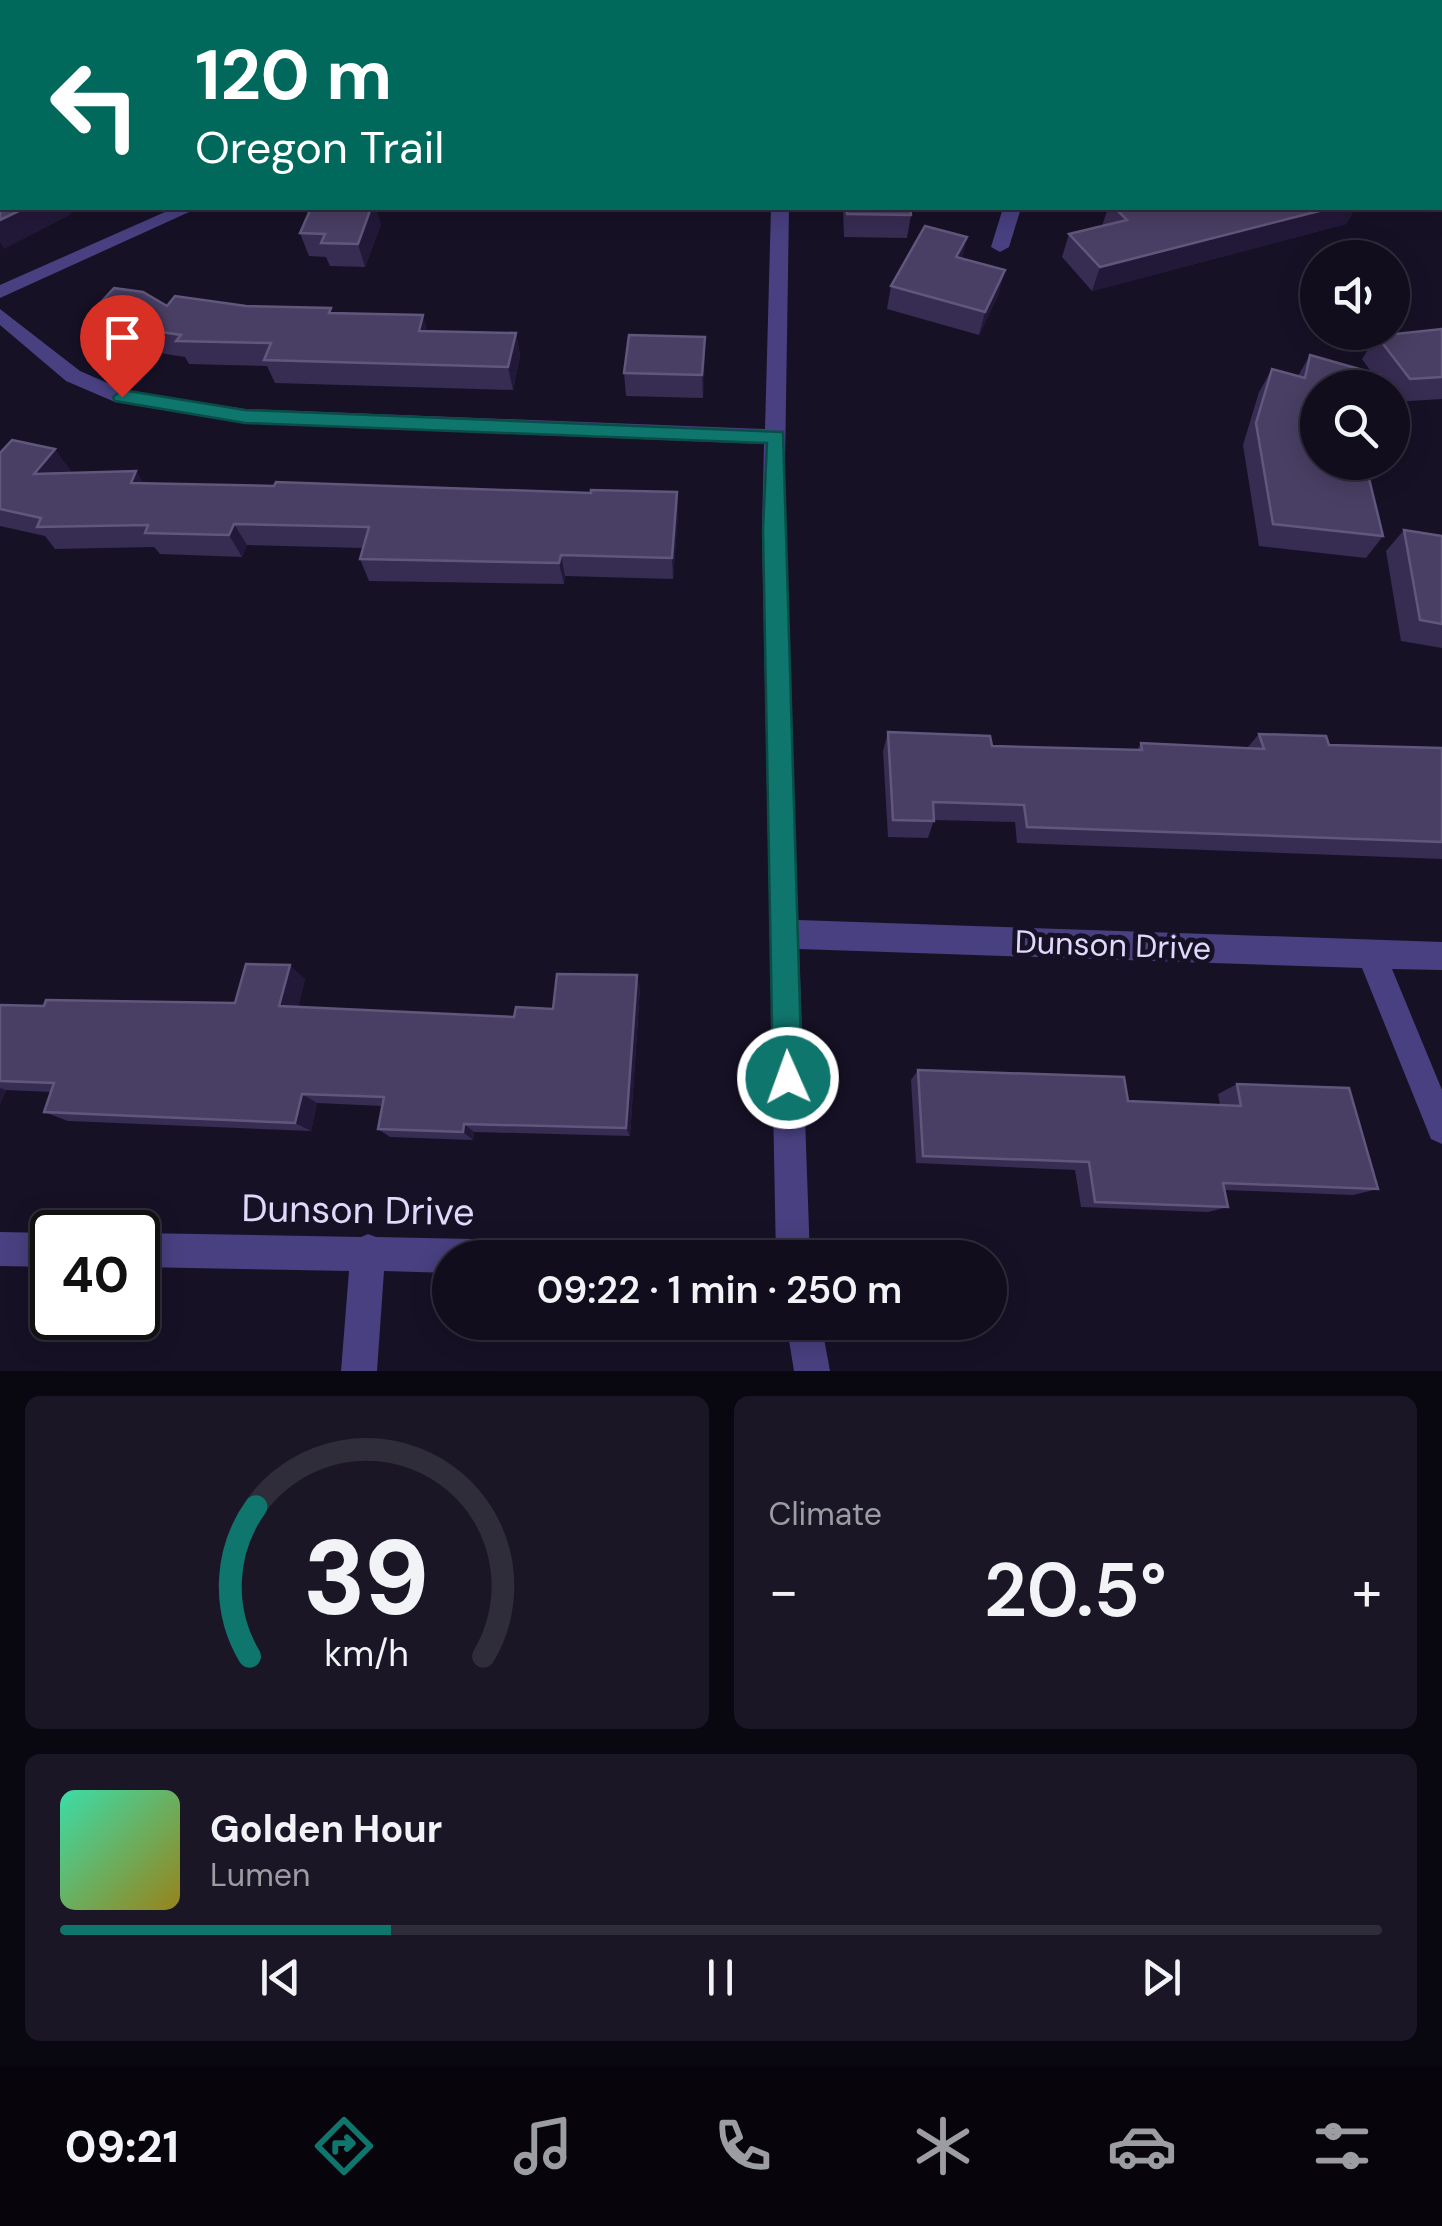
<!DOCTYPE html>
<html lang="en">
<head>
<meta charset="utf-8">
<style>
  body { margin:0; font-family:"DM Sans",sans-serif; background:#1a1625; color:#f1f3f6; height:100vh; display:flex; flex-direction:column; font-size:38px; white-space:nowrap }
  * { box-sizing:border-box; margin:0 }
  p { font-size:32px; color:#9c9ca3 }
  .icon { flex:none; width:55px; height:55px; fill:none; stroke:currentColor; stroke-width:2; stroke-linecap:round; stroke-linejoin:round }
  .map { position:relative; height:1371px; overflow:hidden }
  .side { display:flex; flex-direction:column; gap:25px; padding:25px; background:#09070f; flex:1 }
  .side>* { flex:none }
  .banner { position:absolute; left:0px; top:0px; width:1442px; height:210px; box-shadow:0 5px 25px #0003,0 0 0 2px #302d3b; background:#00695c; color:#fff; overflow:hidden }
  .tools { position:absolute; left:1300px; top:240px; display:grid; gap:20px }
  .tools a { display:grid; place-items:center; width:110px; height:110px; border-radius:50%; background:#110d1c; box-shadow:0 5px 25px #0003,0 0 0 2px #302d3b; font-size:50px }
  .speed { position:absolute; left:30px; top:1210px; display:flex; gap:20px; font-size:50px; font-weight:700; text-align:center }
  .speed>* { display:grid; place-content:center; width:130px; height:130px; border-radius:50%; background:#110d1c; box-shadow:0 5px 25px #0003,0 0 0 2px #302d3b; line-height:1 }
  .speed .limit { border:5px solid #111; border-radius:15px; background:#fff; color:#111 }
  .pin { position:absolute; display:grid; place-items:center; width:85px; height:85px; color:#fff; margin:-102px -42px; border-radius:50% 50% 50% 0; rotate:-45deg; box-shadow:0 0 10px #0007 }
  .pin .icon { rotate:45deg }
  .me { position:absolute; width:110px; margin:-55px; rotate:358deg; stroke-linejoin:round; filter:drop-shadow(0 0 8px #0008) }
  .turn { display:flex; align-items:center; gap:35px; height:210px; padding:0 30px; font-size:45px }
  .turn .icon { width:130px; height:130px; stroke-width:2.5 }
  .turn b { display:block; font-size:70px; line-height:85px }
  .big { font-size:75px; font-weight:600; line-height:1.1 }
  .side .card { flex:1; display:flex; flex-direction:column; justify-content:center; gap:15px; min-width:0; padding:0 35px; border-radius:15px; background:#1a1625 }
  .side .dial { align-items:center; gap:0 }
  .dial svg { height:260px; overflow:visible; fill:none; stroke:#302d3b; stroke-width:7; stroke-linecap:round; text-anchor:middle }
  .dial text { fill:#f1f3f6; stroke:none }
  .song { display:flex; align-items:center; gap:30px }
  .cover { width:120px; height:120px; border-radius:15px; background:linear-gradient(135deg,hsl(160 70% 55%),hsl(50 70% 35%)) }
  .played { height:10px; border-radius:5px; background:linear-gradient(90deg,#0f766e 25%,#302d3b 25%) }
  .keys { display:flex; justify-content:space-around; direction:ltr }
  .heat { display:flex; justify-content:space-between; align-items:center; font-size:55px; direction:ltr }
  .side .tiles { flex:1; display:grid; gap:25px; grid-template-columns:1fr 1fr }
  .card:last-child { grid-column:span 2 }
  .trip { position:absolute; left:432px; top:1240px; width:575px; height:100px; border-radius:50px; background:#110d1c; box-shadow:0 5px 25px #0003,0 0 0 2px #302d3b; font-weight:600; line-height:100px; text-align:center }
  .menu { display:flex; height:160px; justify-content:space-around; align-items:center; background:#07050b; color:#9c9ca3 }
  .menu .icon { width:70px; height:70px }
  .menu .selected { color:#0f766e }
  .menu b { font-size:45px; color:#f1f3f6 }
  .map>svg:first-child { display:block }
</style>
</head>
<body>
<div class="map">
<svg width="1442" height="1371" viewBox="0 0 1442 1371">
  <rect width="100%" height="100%" fill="#171126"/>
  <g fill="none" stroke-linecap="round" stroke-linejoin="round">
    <g fill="#494081" fill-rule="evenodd">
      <rect x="141" y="0" width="14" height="2"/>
      <rect x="778" y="0" width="14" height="2"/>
      <path d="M965 0H979L980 2H966Z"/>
      <rect x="1440" y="104" width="2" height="10"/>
      <path d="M174 208H198L0 298V285Z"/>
      <path d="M771 208H789L784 530 798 920 1442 942V970L1392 969 1442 1090V1144L1431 1139 1362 968 799 949 810 1258H776L762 530 764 444 245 423 115 402 66 381 0 325V309L80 371 126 391 245 409 765 429Z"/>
      <path d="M1003 208H1021L1009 247 1000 252 991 247Z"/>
      <path d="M0 1232 52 1233V1267L0 1266Z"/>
      <path d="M138 1233 361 1237 368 1234 376 1237 578 1241 590 1246 595 1258H450V1273L384 1271 377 1371H341L349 1271 138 1267Z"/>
      <path d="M786 1322H821L830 1371H794Z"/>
    </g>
  </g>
  <g fill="#372c52">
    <path d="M1442 127V202H1440V128Z"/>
    <path d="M843 208H910L911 215 907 238 844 237Z"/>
    <path d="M1108 208H1368H1355L1346 224 1092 291 1062 257 1069 234 1102 226Z"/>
    <path d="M381 224 365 267 330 266 326 257 309 256 300 233Z"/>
    <path d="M962 259 999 293 979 335 887 309 891 286Z"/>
    <path d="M167 306H246L333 313 428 331 516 333 520 356 513 390 275 383 267 366 189 364 185 357 128 348 106 335 92 312Z"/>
    <path d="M1442 329V399L1394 402 1392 400V388H1383L1379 381 1318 388 1383 536 1366 558 1259 546 1243 445 1259 392 1272 369 1298 376 1310 355 1372 373 1362 359 1377 336Z"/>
    <path d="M705 337 703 398 626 396 624 373Z"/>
    <path d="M0 453 71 471 70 473 136 471 143 483 591 493 677 492 678 514 673 579 565 576 564 584 369 581 360 559 363 548 247 545 242 557 160 554 154 547 55 549 45 536 0 526Z"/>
    <path d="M1404 530 1442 536V648L1401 641 1386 551Z"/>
    <path d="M888 732 992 746 1137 750 1141 743 1247 748 1259 734 1329 745 1442 748V859L1017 843 1015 822 934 820 928 838 888 837 883 751Z"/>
    <path d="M305 979 298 1007 514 1017 640 988 630 1136 474 1132 473 1140 390 1137 378 1129 382 1106 317 1103 311 1131 68 1121 44 1112 51 1092 6 1090 0 1104V1005L44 1006 235 1003Z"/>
    <path d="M918 1070 1128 1101 1220 1105 1218 1094 1237 1084 1378 1189 1353 1195 1224 1190 1228 1207 1208 1212 1081 1207 1075 1170 916 1163 911 1080Z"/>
  </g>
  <g fill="#221939">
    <rect x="1440" y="53" width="2" height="21"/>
    <path d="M2 98V131L0 133V100Z"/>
    <path d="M25 208H68L72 214 4 249 0 242V220Z"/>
    <path d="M371 208H376L381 224 365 267 358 244Z"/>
    <path d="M1331 208H1355L1346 224 1092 291 1100 267Z"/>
    <path d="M967 237 962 260 956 257Z"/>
    <path d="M1005 270 999 293 979 335 985 312Z"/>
    <path d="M423 315 430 339 419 331Z"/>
    <path d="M516 333 520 356 513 390 508 367Z"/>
    <path d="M705 337V360L703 398 702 375Z"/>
    <path d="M55 449 71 471 51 496 34 474Z"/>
    <path d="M136 471 150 494 131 483Z"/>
    <path d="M677 492 678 514 673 579 672 558Z"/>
    <path d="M234 524 247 545 242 557 229 535Z"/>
    <path d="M561 555 565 576 564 584 559 563Z"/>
    <path d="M290 965 305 979 295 1018 279 1006Z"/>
    <path d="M637 975 640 988 630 1136 626 1128Z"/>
    <path d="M0 1088 6 1090 0 1104Z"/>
    <path d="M302 1094 317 1103 311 1131 295 1123Z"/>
    <path d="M464 1124 474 1132 473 1140 463 1132Z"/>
  </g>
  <g fill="#493f64" stroke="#61577c" stroke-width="2.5">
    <path d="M0 0H39V2H2V98L0 100Z"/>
    <path d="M223 0H267V2H224Z"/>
    <path d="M846 0H918L919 2H846Z"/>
    <path d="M1032 0H1442V53H1440V2H1032Z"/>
    <path d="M1442 127V180H1440V128Z"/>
    <path d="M0 145 2 147V208H25L0 220Z"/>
    <path d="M311 208H371L358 244 321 243 325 234 300 233Z"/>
    <path d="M847 208H910L911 215 847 214Z"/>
    <path d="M1115 208H1331L1100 267 1069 234 1127 220Z"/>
    <path d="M925 226 967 237 956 257 1005 270 985 312 891 286Z"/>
    <path d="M114 288 143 292 167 306 175 296 246 306 331 308 329 313 423 315 419 331 516 333 508 367 264 360 271 343 176 341 181 335 114 325 92 312Z"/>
    <path d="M1442 329V377L1410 379 1377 336Z"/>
    <path d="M629 335 705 337 702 375 624 373Z"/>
    <path d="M1310 355 1380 375 1377 388H1318V462H1365L1383 536 1273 524 1256 423 1272 369 1305 378Z"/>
    <path d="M12 440 55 449 34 474 136 471 131 483 274 486 276 482 591 493V490L677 492 672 558 561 555 559 563 360 559 369 527 234 524 229 535 145 533 148 525 37 527 41 518 0 509V453Z"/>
    <path d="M1404 530 1442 536V624L1420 620Z"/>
    <path d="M888 732 990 736 992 746 1142 750 1141 743 1264 749 1259 734 1326 736 1329 745 1442 748V842L1027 827 1024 805 933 802 934 821 893 820Z"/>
    <path d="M246 964 290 965 279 1006 514 1017 516 1007 553 1009 557 974 637 975 626 1128 464 1124 463 1132 378 1129 384 1097 302 1094 295 1123 44 1112 54 1083 0 1081V1005L44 1006 46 1000 235 1003Z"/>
    <path d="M918 1070 1124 1077 1128 1101 1241 1106 1237 1084 1349 1088 1378 1189 1223 1183 1228 1207 1095 1202 1089 1162 923 1156Z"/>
  </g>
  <path fill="#0f766e" stroke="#0a4d48" stroke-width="2.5" d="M122 390 245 410 783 432 802 1078 798 1088 788 1092 777 1088 773 1078 763 530 767 443 245 423 115 401 113 397Z"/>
  <g text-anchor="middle" stroke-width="10" stroke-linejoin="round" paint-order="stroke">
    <g font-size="32" fill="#e0d9fc" stroke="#171126">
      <text transform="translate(1113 945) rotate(2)" y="11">Dunson Drive</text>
    </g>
    <g font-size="38" fill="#e0d9fc" stroke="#171126">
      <text transform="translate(358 1210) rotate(1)" y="13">Dunson Drive</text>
    </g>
  </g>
</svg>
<div class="tools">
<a><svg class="icon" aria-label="sound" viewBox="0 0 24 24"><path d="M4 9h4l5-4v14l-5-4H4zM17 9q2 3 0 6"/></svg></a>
<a><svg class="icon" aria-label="search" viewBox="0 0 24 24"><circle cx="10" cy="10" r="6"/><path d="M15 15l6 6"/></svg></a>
</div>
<div class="speed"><div class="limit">40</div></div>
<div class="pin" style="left:122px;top:397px;background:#d93025"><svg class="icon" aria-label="arrive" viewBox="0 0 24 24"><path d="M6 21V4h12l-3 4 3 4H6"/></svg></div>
<svg class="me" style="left:788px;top:1078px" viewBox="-20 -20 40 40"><circle r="17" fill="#0f766e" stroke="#fff" stroke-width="3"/><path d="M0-11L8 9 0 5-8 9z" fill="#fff"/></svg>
<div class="trip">09:22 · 1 min · 250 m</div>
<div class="banner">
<div class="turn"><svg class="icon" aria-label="left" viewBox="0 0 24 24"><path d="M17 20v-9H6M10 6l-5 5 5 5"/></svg><div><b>120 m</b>Oregon Trail</div></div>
</div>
</div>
<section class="side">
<div class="tiles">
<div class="card dial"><svg viewBox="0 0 100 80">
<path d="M14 69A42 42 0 1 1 86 69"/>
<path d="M14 69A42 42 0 0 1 16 23" stroke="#0f766e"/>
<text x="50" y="56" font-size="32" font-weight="700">39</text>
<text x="50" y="72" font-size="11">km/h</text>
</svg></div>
<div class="card"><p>Climate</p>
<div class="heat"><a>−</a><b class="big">20.5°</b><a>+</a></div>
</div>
<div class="card">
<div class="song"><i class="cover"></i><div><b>Golden Hour</b><p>Lumen</p></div></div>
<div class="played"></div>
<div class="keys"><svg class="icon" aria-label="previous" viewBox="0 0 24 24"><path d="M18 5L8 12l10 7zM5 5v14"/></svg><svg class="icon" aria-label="pause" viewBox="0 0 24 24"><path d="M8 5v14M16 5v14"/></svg><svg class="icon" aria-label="next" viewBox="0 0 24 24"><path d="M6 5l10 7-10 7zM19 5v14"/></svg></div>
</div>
</div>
</section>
<nav class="menu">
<b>09:21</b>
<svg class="icon selected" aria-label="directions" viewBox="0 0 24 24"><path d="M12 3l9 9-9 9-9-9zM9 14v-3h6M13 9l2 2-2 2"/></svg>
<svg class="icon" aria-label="music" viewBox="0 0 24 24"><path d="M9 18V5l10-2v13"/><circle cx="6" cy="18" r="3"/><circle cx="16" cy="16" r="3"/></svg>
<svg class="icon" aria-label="phone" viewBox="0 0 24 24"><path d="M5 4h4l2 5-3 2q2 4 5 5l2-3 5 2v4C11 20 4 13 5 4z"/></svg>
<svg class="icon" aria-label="climate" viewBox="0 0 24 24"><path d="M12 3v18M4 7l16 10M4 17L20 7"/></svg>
<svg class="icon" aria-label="car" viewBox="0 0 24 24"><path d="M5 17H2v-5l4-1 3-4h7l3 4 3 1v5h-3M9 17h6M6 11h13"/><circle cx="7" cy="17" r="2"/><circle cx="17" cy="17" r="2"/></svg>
<svg class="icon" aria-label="filters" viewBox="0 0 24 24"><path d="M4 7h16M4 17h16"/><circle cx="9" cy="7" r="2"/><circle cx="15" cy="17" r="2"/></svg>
</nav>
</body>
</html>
